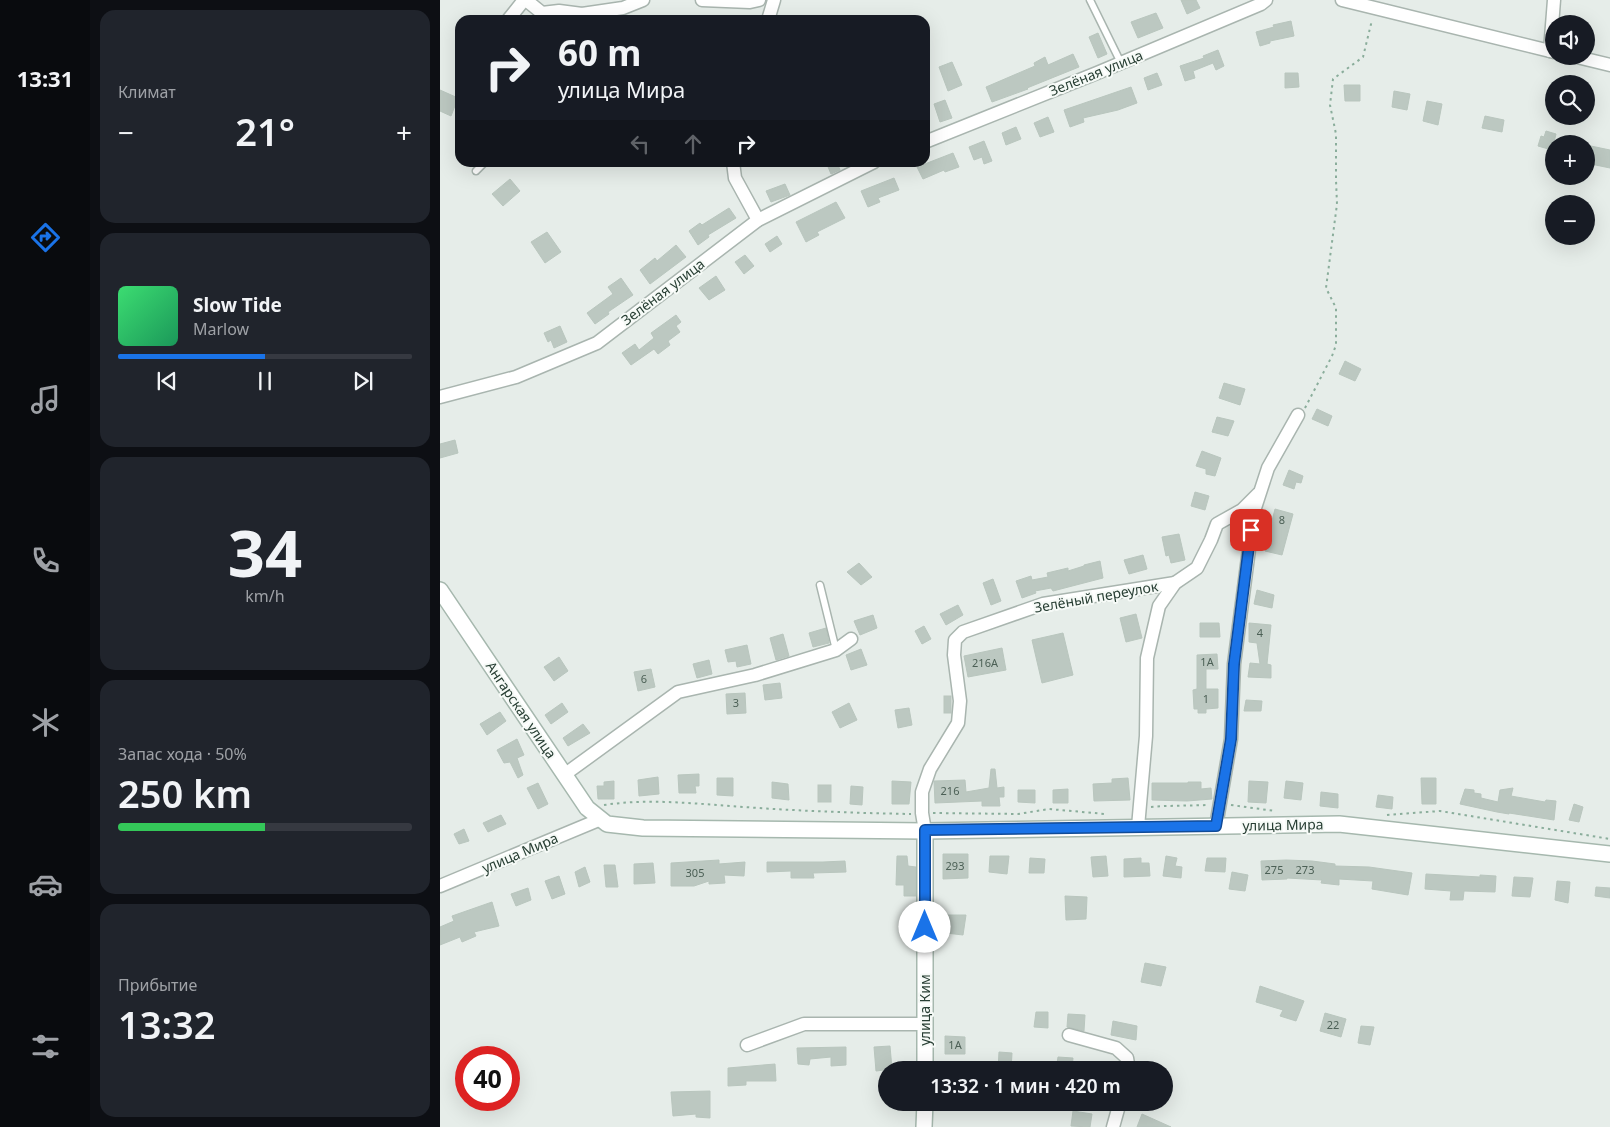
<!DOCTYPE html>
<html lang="ru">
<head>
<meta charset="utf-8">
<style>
  body { margin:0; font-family:"Noto Sans",sans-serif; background:#20242c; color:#f1f3f6; height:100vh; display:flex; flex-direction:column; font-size:19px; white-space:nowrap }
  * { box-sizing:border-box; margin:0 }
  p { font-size:16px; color:#9ea1a6 }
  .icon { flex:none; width:28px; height:28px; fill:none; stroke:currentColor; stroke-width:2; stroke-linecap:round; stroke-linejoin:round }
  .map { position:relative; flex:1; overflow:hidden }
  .sheet { display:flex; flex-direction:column; gap:10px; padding:10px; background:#0d0f14; width:350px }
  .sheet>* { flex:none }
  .guide { position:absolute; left:15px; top:15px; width:475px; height:152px; border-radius:15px; box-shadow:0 5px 20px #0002; background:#171b24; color:#f1f3f6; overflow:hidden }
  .controls { position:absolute; left:1105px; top:15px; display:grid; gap:10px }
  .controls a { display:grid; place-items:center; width:50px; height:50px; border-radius:50%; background:#171b24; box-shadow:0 5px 20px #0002; font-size:25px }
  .speed { position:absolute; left:15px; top:1046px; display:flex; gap:10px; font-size:25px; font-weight:700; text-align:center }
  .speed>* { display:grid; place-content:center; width:65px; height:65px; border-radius:50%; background:#171b24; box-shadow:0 5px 20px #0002; line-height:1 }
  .speed .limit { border:8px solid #d22; background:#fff; color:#111 }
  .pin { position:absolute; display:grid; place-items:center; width:42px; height:42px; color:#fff; margin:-21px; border-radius:10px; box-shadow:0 2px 8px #0006 }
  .me { position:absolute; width:55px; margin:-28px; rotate:0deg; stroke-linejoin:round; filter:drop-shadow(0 0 4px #0008) }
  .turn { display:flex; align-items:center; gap:18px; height:105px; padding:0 20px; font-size:22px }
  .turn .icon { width:65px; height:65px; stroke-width:2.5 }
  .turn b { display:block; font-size:35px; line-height:42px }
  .lanes { display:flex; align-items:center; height:48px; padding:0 20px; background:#0003; justify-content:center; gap:25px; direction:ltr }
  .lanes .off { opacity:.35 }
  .big { font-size:38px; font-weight:600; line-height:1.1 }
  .sheet .widget { flex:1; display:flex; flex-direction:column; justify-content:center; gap:8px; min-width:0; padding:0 18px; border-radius:15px; background:#20242c }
  .sheet .dial { align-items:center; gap:0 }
  .dial b { font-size:65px; line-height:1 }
  .song { display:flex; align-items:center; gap:15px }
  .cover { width:60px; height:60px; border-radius:8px; background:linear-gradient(135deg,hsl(140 70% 55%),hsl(150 70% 35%)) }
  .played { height:5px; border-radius:2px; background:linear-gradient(90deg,#1a73e8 50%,#363941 50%) }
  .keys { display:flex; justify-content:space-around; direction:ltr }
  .heat { display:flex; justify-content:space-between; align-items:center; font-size:28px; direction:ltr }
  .charge { height:8px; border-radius:4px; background:linear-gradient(90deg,#34c759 50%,#363941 0) }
  .trip { position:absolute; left:438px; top:1061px; width:295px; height:50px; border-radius:25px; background:#171b24; box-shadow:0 5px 20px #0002; font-weight:600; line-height:50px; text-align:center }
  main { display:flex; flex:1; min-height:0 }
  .dock { display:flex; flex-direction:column; width:90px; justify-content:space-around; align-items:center; background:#090b0e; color:#9ea1a6 }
  .dock .icon { width:35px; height:35px }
  .dock .selected { color:#1a73e8 }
  .dock b { font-size:22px; color:#f1f3f6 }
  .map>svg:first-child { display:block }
</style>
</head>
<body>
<main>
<nav class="dock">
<b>13:31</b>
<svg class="icon selected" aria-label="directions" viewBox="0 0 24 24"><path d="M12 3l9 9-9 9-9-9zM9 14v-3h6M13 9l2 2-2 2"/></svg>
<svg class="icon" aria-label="music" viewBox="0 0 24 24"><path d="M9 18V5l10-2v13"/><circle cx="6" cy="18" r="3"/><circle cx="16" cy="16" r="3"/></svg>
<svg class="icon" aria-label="phone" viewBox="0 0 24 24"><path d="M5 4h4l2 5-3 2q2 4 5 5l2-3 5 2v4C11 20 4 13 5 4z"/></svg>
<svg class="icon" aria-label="climate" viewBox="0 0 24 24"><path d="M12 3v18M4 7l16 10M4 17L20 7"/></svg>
<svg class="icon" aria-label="car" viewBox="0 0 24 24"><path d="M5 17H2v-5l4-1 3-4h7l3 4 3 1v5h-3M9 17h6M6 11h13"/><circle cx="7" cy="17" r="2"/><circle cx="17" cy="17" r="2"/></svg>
<svg class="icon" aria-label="filters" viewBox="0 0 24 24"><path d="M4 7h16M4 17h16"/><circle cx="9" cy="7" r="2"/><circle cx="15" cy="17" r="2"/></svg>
</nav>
<section class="sheet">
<div class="widget"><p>Климат</p>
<div class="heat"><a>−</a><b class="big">21°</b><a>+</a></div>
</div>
<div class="widget">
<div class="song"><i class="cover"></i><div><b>Slow Tide</b><p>Marlow</p></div></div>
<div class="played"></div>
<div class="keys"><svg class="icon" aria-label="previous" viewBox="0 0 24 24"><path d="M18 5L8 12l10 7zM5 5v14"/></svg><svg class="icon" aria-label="pause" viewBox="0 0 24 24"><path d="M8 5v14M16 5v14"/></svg><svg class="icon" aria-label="next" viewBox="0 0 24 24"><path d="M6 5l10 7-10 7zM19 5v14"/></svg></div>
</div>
<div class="widget dial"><b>34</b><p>km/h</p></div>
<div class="widget"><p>Запас хода · 50%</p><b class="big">250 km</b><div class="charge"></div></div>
<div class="widget"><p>Прибытие</p><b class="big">13:32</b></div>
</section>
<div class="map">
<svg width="1170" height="1127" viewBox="0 0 1170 1127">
  <rect width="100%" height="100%" fill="#e6ede9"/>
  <g fill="#bcc8c1" stroke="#b9c6be">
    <path d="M741 0H756L760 8 747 14Z"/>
    <path d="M716 13 723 28 698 38 691 22Z"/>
    <path d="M851 21 854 36 830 41V43L820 46 816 32 834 27 833 25Z"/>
    <path d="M658 33 667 54 658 58 649 37Z"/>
    <path d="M778 50 784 66 776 70 773 63 753 71 755 78 745 81 740 66 764 58 763 56Z"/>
    <path d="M633 54 639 67 587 88 588 89 552 102 546 87 595 66 594 63 605 57 608 65Z"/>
    <path d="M512 62 522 85 508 91 499 67Z"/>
    <path d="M717 73 722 85 708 90 704 78Z"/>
    <path d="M845 73H858L859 87 845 88Z"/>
    <path d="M904 85H920V101H905Z"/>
    <path d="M691 87 697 103 678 110 643 118 644 122 630 127 624 110Z"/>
    <path d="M0 90 18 98 11 116 0 111Z"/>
    <path d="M954 91 970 94 967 110 952 107Z"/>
    <path d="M505 100 512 118 500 122 494 104Z"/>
    <path d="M987 101 1002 104 998 125 983 121Z"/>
    <path d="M1045 116 1064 120 1062 132 1042 128Z"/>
    <path d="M608 117 614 132 600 137 594 123Z"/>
    <path d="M576 127 581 139 566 145 562 133Z"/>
    <path d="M1106 131 1116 134 1112 150 1098 146 1101 136 1104 137Z"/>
    <path d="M544 141 552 161 544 164 542 157 534 160 529 147Z"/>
    <path d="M1146 145 1170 150V168L1146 163Z"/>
    <path d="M513 153 519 167 505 172 504 170 483 179 477 167Z"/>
    <path d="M386 162H397L400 170 391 174Z"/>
    <path d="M454 178 459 190 438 198 440 202 428 207 421 191Z"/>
    <path d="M70 179 80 191 63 206 52 194Z"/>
    <path d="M345 184 350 195 331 202 326 191Z"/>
    <path d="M396 202 405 218 377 232 379 235 366 242 356 222Z"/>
    <path d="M289 208 296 218 268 235 269 237 258 245 249 231 260 223 262 225Z"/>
    <path d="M107 232 121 252 105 263 91 242Z"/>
    <path d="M337 236 342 244 330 252 325 244Z"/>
    <path d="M236 245 246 257 210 284 200 270 215 258 217 261Z"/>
    <path d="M305 255 314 266 304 274 295 262Z"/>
    <path d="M276 276 285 290 269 300 259 288Z"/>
    <path d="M181 278 193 295 168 312 169 314 155 324 147 313 173 294 168 287Z"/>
    <path d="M236 315 241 322 236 326 240 332 228 341 230 345 218 354 214 349 191 365 182 353 195 344 199 350 214 338 211 333Z"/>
    <path d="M120 326 127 342 114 348 111 340 108 342 104 333Z"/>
    <path d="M905 361 921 369 915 381 899 374Z"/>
    <path d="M784 383 805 389 800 405 779 398Z"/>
    <path d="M877 409 892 416 888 426 872 419Z"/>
    <path d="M777 417 794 421 788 436 772 432Z"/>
    <path d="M15 440 18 453 0 458V444Z"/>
    <path d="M762 451 781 458 775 476 766 474V469L756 466Z"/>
    <path d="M849 470 863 476 861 483 856 482 854 489 843 485Z"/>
    <path d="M755 492 769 496 765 510 751 506Z"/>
    <path d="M835 509 853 514 842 555 825 551 832 525H831Z"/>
    <path d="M739 534 745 560 731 563 729 555 726 556 722 537Z"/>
    <path d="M703 555 707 569 689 574 684 560Z"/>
    <path d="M660 561 663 578 613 591 611 588 595 591 596 593 582 598 576 581 591 576 592 580 608 577 607 573 628 568V571L644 566V565Z"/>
    <path d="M419 563 432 577 421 585 407 572Z"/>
    <path d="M553 579 561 601 551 605 543 583Z"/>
    <path d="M817 590 834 595 832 608 814 604Z"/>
    <path d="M518 605 523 615 506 625 500 614Z"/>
    <path d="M696 614 702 638 686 642 680 618Z"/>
    <path d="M433 615 437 628 420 635 414 621Z"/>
    <path d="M760 623H779L780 637H760Z"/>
    <path d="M809 623 831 625 827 664 831 665V678L808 677 810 663 820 664 817 643 809 642Z"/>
    <path d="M484 626 491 639 482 644 475 631Z"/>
    <path d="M386 628 389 643 373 647 369 633Z"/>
    <path d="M623 633 633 675 602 683 592 640Z"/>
    <path d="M343 634 349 656 336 660 330 638Z"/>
    <path d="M307 645 311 664 297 667 296 661 288 662 285 650Z"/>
    <path d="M562 648 566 670 528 677 524 656Z"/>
    <path d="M421 649 427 665 411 670 406 655Z"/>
    <path d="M777 654 778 669H766V689H778V708L766 709V713H758V709H754L753 690 757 689V655Z"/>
    <path d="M119 657 128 671 114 681 104 667Z"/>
    <path d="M269 660 272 674 257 678 253 664Z"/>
    <path d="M211 669 215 687 198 691 194 672Z"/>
    <path d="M340 683 342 698 325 700 323 685Z"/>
    <path d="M305 693 306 713 287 714 286 694Z"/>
    <rect x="504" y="696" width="7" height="17"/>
    <path d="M806 700 822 701 821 711H804Z"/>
    <path d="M122 703 128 712 111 724 105 715Z"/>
    <path d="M409 703 417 720 400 728 392 712Z"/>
    <path d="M469 708 472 725 458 728 455 710Z"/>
    <path d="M60 712 66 721 47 735 40 724Z"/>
    <path d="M143 724 150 733 128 746 123 738Z"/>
    <path d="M77 739 84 755 77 758 83 775 78 778 70 762 64 763 57 750Z"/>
    <path d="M551 769H555L557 788 564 787V797H559L560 806H542V801L495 803 494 781 525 780 526 792 549 788Z"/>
    <path d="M259 774V786H255L256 793H239L238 775Z"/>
    <path d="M218 777 219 794 199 796 198 780Z"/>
    <path d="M277 778H293V796L277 795Z"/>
    <path d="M688 778 690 800 654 801 653 784 672 783V779Z"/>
    <path d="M981 778H996V804H982Z"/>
    <path d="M174 781V799H158L157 786H164V782Z"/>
    <path d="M452 781 471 782 469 804H452Z"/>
    <path d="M809 781 828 782 826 803 808 802Z"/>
    <path d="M846 781 863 783 861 800 844 798Z"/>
    <path d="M332 782 348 784 349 800 332 798Z"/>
    <path d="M748 782H761V789L771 788 772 799 747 801 712 800V783H748Z"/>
    <path d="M98 783 108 804 98 809 87 788Z"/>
    <rect x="378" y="785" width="13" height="17"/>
    <path d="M411 786 423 787 422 805 410 804Z"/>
    <path d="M1073 788 1071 796 1105 802 1106 800 1116 801 1114 820 1069 813V814L1057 812 1020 804 1025 789 1034 790V793L1041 794V798L1058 802 1060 790Z"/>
    <path d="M628 789V803H613V790Z"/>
    <path d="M578 790H595V803L578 802Z"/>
    <path d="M881 792 898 794V808L880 806Z"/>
    <path d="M938 795 953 797 952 809 936 807Z"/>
    <path d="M1134 804 1143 807 1139 822 1129 820Z"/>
    <path d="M61 815 66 824 48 832 43 823Z"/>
    <path d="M24 829 29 841 19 844 14 834Z"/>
    <path d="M503 854H528V878L503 879Z"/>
    <path d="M457 856H467L468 866 476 867V896H464V885H456Z"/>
    <path d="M550 856H569L567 874 549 872Z"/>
    <path d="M666 856 668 876 653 877 651 857Z"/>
    <path d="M726 856 737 858 735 866 742 867 741 878 723 876Z"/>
    <path d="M590 858 605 859 604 873H589Z"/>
    <path d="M701 858V863H709L710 876 684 877V859Z"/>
    <path d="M767 858H786L785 872 765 871Z"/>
    <path d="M279 860V864L305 862 304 876 284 875 285 883 269 884V881L254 886H231V863Z"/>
    <path d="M846 860 872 861 895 864V866L929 867 972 873 968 895 932 889 933 881 899 879V885L881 883 882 880 847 878V879L822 880 821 861Z"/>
    <path d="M405 861 406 872 373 873 374 878H351V871L327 872V862H383Z"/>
    <path d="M213 863 215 883 194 884V864Z"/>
    <path d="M164 865H175L178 887H166Z"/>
    <path d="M145 867 150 882 139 887 135 872Z"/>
    <path d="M792 872 808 875 805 891 789 889Z"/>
    <path d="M986 874 1040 877V875L1056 876 1055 892 1024 891 1023 900H1010L1011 891 985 889Z"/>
    <path d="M119 876 125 894 112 899 105 881Z"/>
    <path d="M1074 877 1093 878 1090 897 1072 896Z"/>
    <path d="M1117 881 1130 882 1128 903 1115 900Z"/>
    <path d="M1156 887 1170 888V898L1155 896Z"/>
    <path d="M88 888 91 900 76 906 71 894Z"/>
    <path d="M625 896 647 897 646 919 626 920Z"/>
    <path d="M52 902 59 926 34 932 36 936 22 942 20 937 0 945V927L14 921 12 916Z"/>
    <path d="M506 915H526L523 935 506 933Z"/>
    <path d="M705 963 726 967 721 986 701 982Z"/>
    <path d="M820 986 864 1001 856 1021 840 1016 843 1010 816 1002Z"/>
    <path d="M596 1012H608V1028L594 1027Z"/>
    <path d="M885 1013 906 1019 901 1037 880 1031Z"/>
    <path d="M628 1014 645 1015 644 1031 627 1027Z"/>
    <path d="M673 1021 697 1026 696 1040 671 1035Z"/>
    <path d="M921 1026 934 1027 930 1045 918 1043Z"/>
    <path d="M505 1036 525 1037V1054H505Z"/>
    <path d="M450 1046 452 1069 436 1071 434 1047Z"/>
    <path d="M406 1047V1065L391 1066V1057L370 1059 369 1065 358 1064 357 1048Z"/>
    <path d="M559 1052 572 1053 571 1070H558Z"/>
    <path d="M618 1057 633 1058 632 1070H616Z"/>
    <path d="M335 1064 336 1081H306V1085L288 1086V1068Z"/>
    <path d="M270 1091V1118L256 1117V1114L233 1116 231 1092Z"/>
    <path d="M633 1111 652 1114 650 1127 631 1126Z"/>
    <path d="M702 1114 731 1127H697Z"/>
  </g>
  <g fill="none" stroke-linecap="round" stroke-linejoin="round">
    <g stroke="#a9b5af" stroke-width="9">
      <g id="lane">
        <path d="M650 0 681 63"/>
        <path d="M36 171 45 162"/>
        <path d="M380 585 396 650"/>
      </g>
    </g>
    <g stroke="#a9b5af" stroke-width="15">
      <g id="street">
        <path d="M86 0 102 13 119 11 142 14 183 8 203 0"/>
        <path d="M262 0 310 2 319 0"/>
        <path d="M902 0 1114 52"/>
        <path d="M68 20 84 0"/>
        <path d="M328 20 334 0"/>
        <path d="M1110 51 1114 0"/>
        <path d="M1133 56 1170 65"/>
        <path d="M485 142 657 73 821 4 826 0"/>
        <path d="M293 162 295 178 318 220"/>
        <path d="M0 397 76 377 157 343 318 220 434 162"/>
        <path d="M124 775 238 692 315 675 396 650 411 639"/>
        <path d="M776 826 791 739 794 664 814 511 828 468 858 415"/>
        <path d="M698 827 706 736 707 658 719 606 735 583 757 568 771 540 777 524 802 510 818 494"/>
        <path d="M485 831 482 813V792L490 769 518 723 520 701 514 655 515 640 523 632 603 604 735 583"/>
        <path d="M0 886 161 819"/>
        <path d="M629 1035 676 1048 687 1058 689 1070"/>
        <path d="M307 1045 364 1024H485"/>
        <path d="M673 1127 680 1102"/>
      </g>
    </g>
    <g stroke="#a6b8ae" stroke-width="18">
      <g id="secondary">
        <path d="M0 590 147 808 167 824 203 828 485 831 899 824 1170 854"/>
        <path d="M485 1070V831"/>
        <path d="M484 1127 485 1102"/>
      </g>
    </g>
    <g stroke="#8aad9b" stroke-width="2" stroke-dasharray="2.5 4" stroke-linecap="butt">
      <path d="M865 408 892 356 896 345V308L886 288 897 204 896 180V134L890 105 893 79 923 57 932 20"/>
      <path d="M164 805C211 798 257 804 304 807 360 811 415 813 471 814"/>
      <path d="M791 805 835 811"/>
      <path d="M711 807 725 806 769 805"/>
      <path d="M493 813 578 814 609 809 665 814"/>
      <path d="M947 815 1000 811 1170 839"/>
    </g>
    <use href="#lane" stroke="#fff" stroke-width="6"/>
    <use href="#street" stroke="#fff" stroke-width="12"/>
    <use href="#secondary" stroke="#fff" stroke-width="15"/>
  </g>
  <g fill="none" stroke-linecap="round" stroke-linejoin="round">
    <g stroke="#114b97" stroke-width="12">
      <path id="route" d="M485 927V830L776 826 791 739 794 664 811 530"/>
    </g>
    <use href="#route" stroke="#1a73e8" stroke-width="9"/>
  </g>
  <g text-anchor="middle" stroke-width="4" stroke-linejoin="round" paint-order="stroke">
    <g font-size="11" fill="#4c6056">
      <text x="842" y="524">8</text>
      <text x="820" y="637">4</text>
      <text x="767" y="666">1А</text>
      <text x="545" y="667">216А</text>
      <text x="204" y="683">6</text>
      <text x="766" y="703">1</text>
      <text x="296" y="707">3</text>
      <text x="510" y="795">216</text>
      <text x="515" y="870">293</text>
      <text x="834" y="874">275</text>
      <text x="865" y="874">273</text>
      <text x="255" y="877">305</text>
      <text x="893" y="1029">22</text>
      <text x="515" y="1049">1А</text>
    </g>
    <g font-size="14" fill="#273e33" stroke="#f6faf7">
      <text transform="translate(656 73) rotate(-22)" y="5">Зелёная улица</text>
      <text transform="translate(223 292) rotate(-37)" y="5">Зелёная улица</text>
      <text transform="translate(656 597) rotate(-10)" y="5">Зелёный переулок</text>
      <text transform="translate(81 710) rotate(56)" y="5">Ангарская улица</text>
      <text transform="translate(843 825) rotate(-1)" y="5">улица Мира</text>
      <text transform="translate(80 853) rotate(-23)" y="5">улица Мира</text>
      <text transform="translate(485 1010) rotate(-90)" y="5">улица Ким</text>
    </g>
  </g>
</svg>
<div class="controls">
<a><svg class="icon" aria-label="sound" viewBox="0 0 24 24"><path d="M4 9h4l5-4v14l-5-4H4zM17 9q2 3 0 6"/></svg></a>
<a><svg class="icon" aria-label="search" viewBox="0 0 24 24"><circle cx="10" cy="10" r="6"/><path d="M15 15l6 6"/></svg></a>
<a>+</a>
<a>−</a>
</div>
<div class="speed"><div class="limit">40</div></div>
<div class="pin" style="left:811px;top:530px;background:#d93025"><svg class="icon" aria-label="arrive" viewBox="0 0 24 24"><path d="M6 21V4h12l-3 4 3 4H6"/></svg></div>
<svg class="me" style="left:485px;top:927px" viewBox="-20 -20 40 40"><circle r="19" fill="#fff"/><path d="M0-13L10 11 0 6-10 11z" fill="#1a73e8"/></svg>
<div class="trip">13:32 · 1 мин · 420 m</div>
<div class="guide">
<div class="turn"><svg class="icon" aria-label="right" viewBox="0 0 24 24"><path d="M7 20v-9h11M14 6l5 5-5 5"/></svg><div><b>60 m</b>улица Мира</div></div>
<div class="lanes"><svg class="icon off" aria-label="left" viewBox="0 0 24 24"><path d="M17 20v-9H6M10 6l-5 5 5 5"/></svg><svg class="icon off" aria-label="ahead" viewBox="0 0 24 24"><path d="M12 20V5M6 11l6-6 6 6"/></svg><svg class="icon" aria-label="right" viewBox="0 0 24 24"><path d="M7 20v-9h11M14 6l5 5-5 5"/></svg></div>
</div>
</div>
</main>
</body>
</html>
